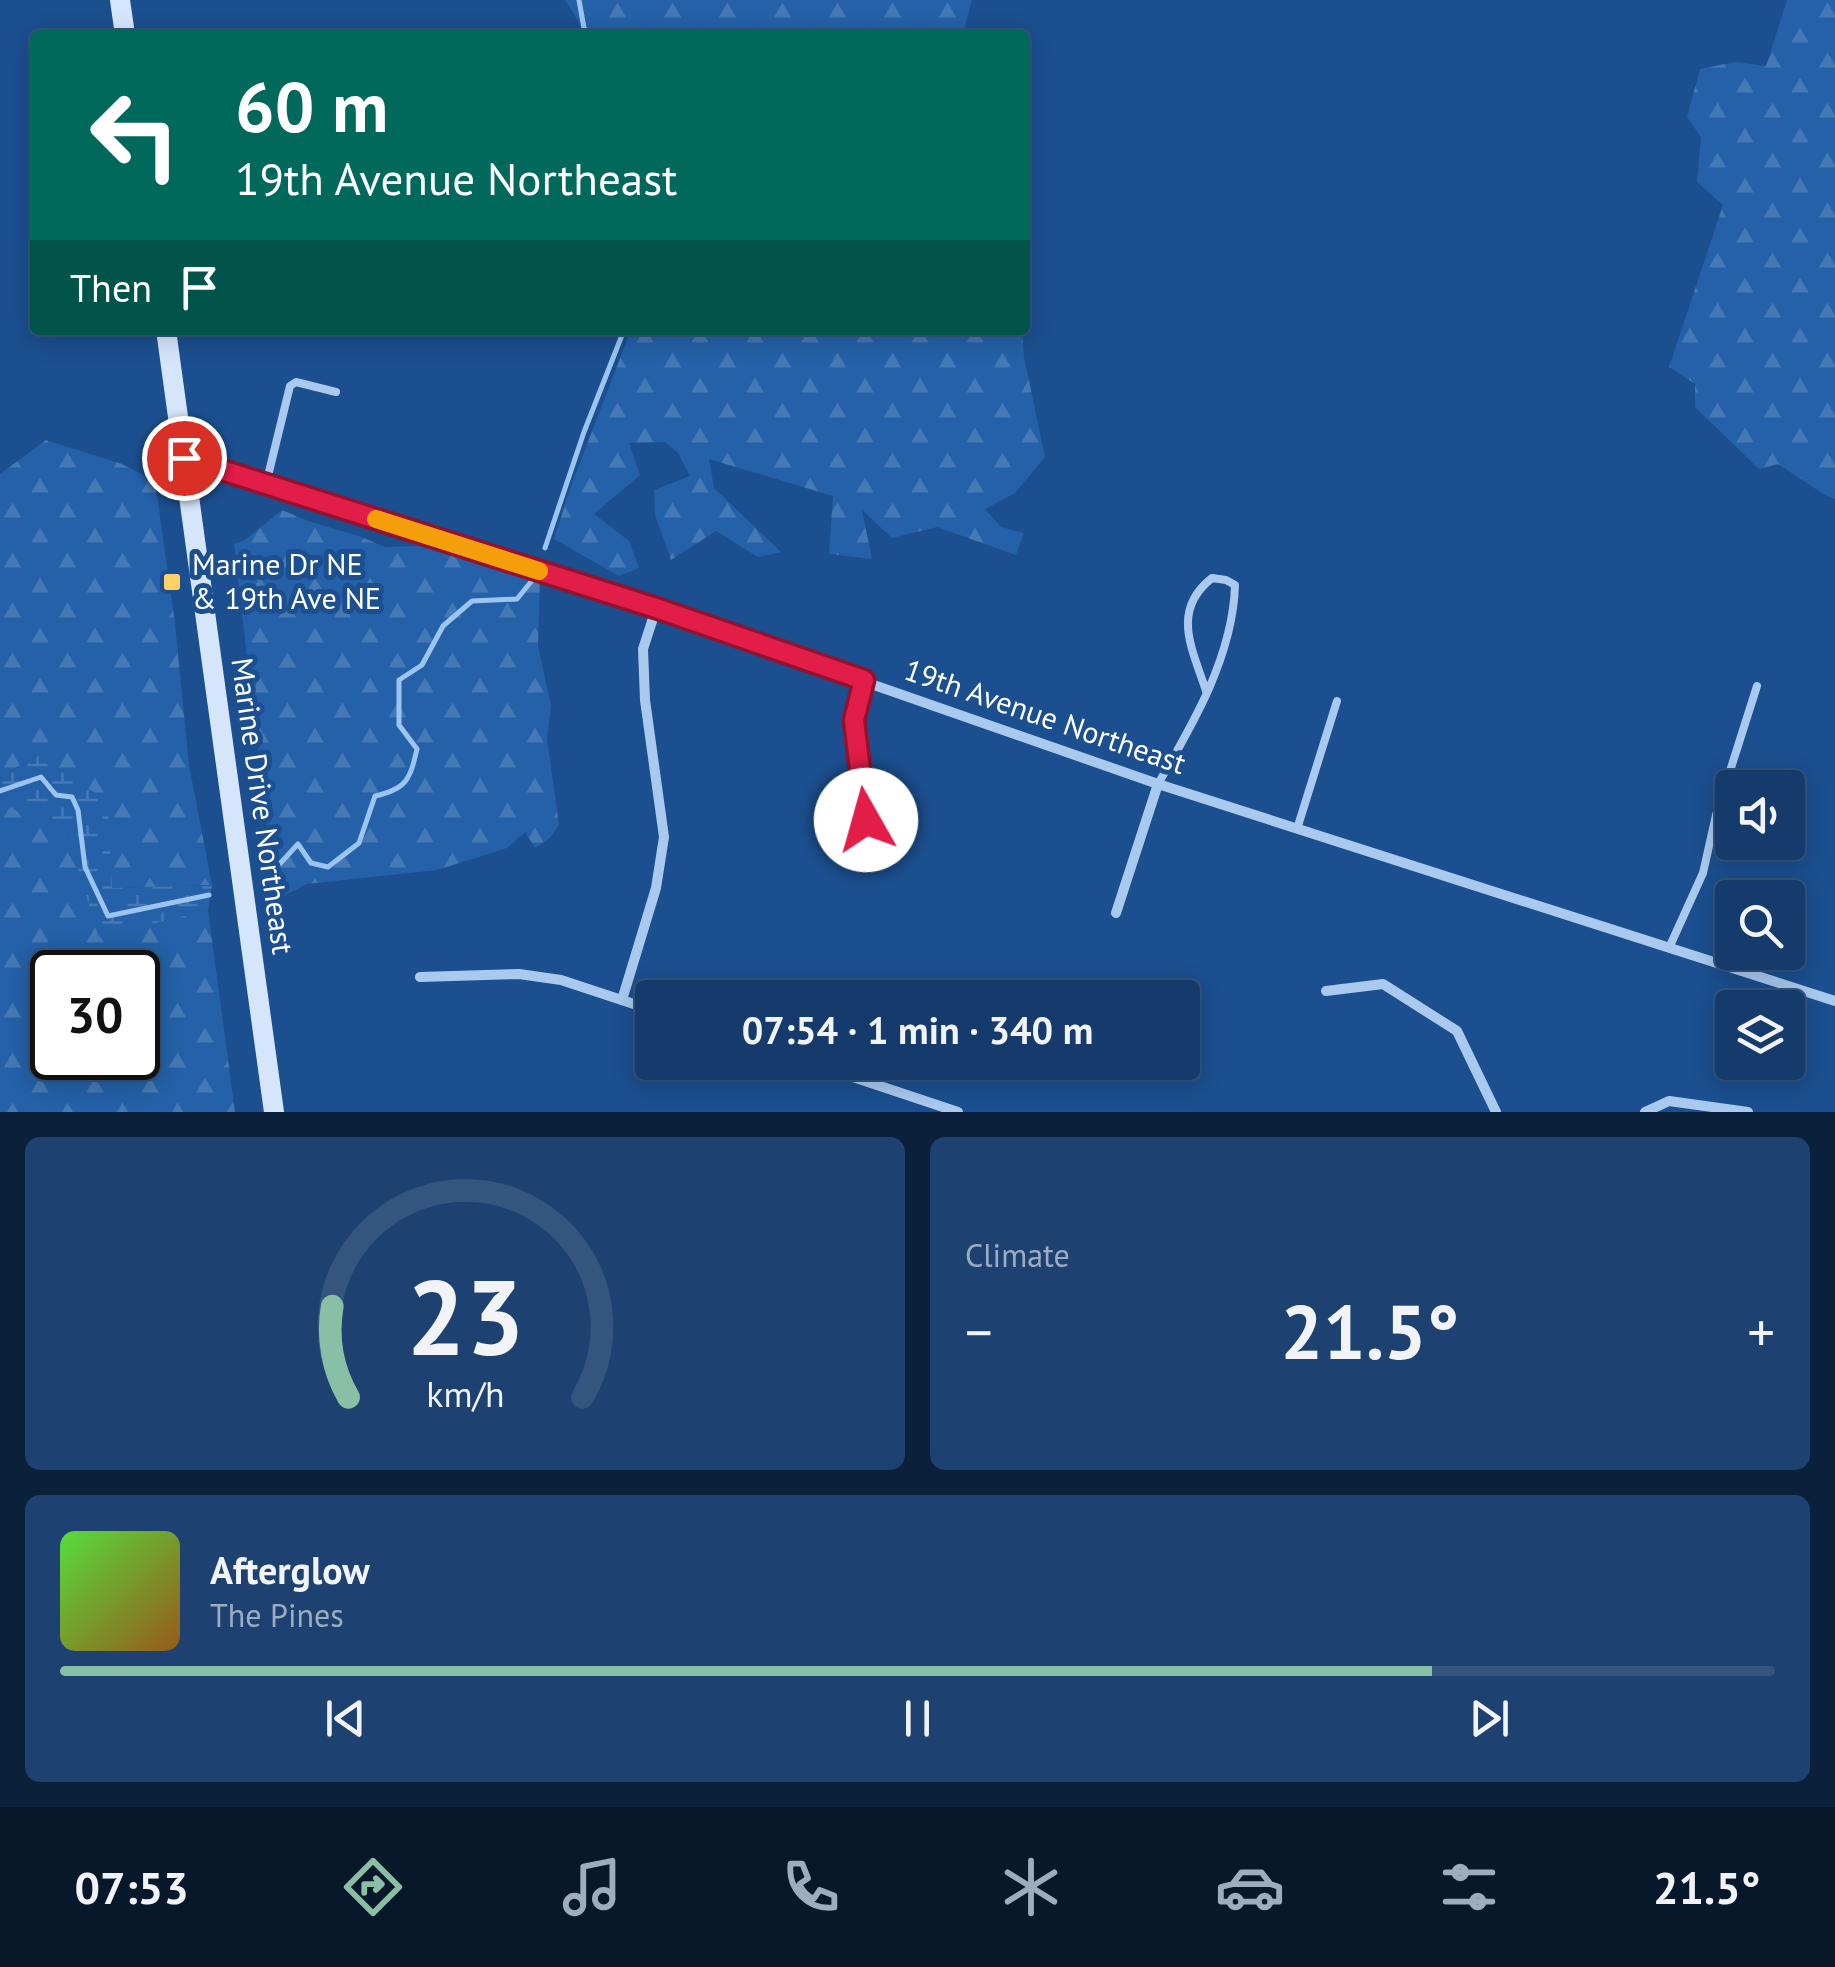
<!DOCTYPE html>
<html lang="en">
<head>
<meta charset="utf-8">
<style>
  body { margin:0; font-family:"PT Sans",sans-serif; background:#1d4271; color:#f1f3f6; height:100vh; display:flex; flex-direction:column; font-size:38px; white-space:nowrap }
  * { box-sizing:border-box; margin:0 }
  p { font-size:32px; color:#9dadc1 }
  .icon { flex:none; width:55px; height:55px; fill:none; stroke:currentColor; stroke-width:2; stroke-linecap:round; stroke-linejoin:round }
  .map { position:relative; height:1112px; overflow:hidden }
  .drawer { display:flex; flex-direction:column; gap:25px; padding:25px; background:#0b203b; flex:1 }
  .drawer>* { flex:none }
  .top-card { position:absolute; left:30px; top:30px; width:1000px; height:305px; border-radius:10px; box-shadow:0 5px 25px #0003,0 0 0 2px #33557e; background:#00695c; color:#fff; overflow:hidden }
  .controls { position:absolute; left:1715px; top:770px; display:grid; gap:20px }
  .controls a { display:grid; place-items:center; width:90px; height:90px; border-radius:10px; background:#143b6b; box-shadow:0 5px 25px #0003,0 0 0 2px #33557e; font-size:50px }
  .speed { position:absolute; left:30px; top:950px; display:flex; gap:20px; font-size:50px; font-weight:700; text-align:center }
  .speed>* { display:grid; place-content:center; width:130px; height:130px; border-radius:50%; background:#143b6b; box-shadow:0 5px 25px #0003,0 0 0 2px #33557e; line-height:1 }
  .speed .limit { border:5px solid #111; border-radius:15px; background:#fff; color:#111 }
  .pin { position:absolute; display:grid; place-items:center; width:85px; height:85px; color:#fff; margin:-42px; border:5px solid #fff; border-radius:50%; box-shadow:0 2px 10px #0007 }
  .me { position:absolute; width:110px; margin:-55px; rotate:353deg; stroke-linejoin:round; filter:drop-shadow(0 0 8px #0008) }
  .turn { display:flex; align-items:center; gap:35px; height:210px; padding:0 40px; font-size:45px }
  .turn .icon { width:130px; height:130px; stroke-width:2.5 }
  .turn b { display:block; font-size:70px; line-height:85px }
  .then { display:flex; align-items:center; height:95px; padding:0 40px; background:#0003; gap:20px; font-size:38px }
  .big { font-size:75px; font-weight:700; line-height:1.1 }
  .drawer .card { flex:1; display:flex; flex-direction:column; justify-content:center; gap:15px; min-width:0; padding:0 35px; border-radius:15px; background:#1d4271 }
  .drawer .dial { align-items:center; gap:0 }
  .dial svg { height:260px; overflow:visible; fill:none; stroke:#33557e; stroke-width:7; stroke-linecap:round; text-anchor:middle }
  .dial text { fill:#f1f3f6; stroke:none }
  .song { display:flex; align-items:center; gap:30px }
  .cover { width:120px; height:120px; border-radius:15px; background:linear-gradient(135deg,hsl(110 70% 55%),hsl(30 70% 35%)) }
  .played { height:10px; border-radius:5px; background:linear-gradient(90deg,#8abfa5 80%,#33557e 80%) }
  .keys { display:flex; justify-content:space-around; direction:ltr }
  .heat { display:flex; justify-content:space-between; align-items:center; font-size:55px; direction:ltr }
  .drawer .tiles { flex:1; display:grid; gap:25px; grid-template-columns:1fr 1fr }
  .card:last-child { grid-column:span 2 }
  .trip { position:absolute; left:635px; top:980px; width:565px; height:100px; border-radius:10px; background:#143b6b; box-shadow:0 5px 25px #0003,0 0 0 2px #33557e; font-weight:700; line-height:100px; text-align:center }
  .tab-bar { display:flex; height:160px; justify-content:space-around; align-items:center; background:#08182b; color:#9dadc1 }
  .tab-bar .icon { width:70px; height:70px }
  .tab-bar .on { color:#8abfa5 }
  .tab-bar b { font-size:45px; color:#f1f3f6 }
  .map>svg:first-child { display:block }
</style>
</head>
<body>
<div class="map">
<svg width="1835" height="1112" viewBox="0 0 1835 1112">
  <defs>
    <pattern id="forest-firs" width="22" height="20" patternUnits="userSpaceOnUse" patternTransform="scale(2.5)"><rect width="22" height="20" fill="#2461a8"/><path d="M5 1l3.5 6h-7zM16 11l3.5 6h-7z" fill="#4579b5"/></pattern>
    <pattern id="wetland-marsh" width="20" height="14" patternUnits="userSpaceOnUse" patternTransform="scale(2.5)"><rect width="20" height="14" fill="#2461a8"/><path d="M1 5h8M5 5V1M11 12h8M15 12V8" fill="none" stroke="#4579b5"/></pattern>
  </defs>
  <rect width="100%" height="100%" fill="#1b4f8f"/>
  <g fill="url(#forest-firs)" fill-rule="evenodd">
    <path d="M565 0H972L964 29 967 35H583L578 21Z"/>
    <path d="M1787 0H1835V499L1825 495 1778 464 1759 469 1695 407V384L1669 367 1723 205 1697 182 1701 137 1687 117 1700 69 1735 62 1766 66Z"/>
    <path d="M631 330H1022L1024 357 1045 457 1015 493 985 509 1001 527 1024 533 1016 555 937 527 892 538 862 510 872 559 829 554 833 496 709 459 714 488 781 552 758 557 716 531 671 560 655 515 654 490 690 476 678 453 665 442 629 443 640 475 594 514 629 541 639 568 619 576 554 539 571 486Z"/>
    <path d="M46 440 122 464 155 481 175 624 189 765 212 885 112 888 40 755 0 776V474Z"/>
    <path d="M282 510 311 522 359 536 385 547 439 545 540 581 538 645 551 706 547 739 559 825 549 839 535 848 525 832 507 848 437 870 307 884 275 900 234 544 245 540Z"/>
    <path d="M8 806 67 834 99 936 208 910 235 1112H0V815ZM52 972H138V1058H52Z"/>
  </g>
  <path fill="url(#wetland-marsh)" d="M40 755 108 802 112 888 212 885 208 910 99 937 67 834 8 807 0 815V776Z"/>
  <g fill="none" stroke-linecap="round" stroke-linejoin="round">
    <g stroke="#9cc4f0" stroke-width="5">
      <path d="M579 0 584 28 589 35"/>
      <path d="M545 548 584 432 624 330"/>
      <path d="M0 791 41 777 56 795 72 797 78 810 85 867 108 916 209 895"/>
      <path d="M264 881 298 844 311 863 328 867 359 843 375 796C407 789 410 779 417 749L399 725V680L422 665 443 626 472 601 517 599 534 578"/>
    </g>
    <g stroke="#a9c9ee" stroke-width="8">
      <path d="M266 484 290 386 296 382 336 392"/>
      <path d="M1158 784C1193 724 1233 656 1235 585L1226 580 1212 578C1170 611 1193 650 1206 691"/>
      <path d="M1297 829 1337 701"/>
      <path d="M1669 948 1703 873 1716 815 1757 686"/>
    </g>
    <g stroke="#a9c9ee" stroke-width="10">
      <path d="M185 458 656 609 1158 784 1835 1001"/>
      <path d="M864 680 854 720 866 820 874 844 897 847"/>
      <path d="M1116 913 1158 784"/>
      <path d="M420 977 519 974 561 980 652 1010"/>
      <path d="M1326 991 1383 984 1457 1031 1496 1112"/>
      <path d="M622 1000 656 888 664 837 645 700 643 649 656 609"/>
      <path d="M808 1062 958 1112"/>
      <path d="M1645 1112 1669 1101 1748 1112"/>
    </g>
    <g stroke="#d6e6fa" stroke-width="20">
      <path d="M120 0 125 35"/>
      <path d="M166 330 274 1112"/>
    </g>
  </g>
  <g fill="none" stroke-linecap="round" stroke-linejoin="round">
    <g stroke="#92132f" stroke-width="25">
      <path id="route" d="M184 458 656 608 864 680 854 720 866 820"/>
    </g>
    <use href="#route" stroke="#e11d48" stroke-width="18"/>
    <path stroke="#f59e0b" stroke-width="18" d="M376 519 539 571"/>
  </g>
  <rect fill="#ffd166" stroke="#1b4f8f" stroke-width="4" x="162" y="572" width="20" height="20" rx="5"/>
  <g text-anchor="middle" stroke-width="10" stroke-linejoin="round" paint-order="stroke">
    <g font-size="30" fill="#fff" stroke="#1b4f8f" text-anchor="start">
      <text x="192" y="575">Marine Dr NE<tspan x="192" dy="34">&amp; 19th Ave NE</tspan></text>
    </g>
    <g font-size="30" fill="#fff" stroke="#1b4f8f">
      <text transform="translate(1045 717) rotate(19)" y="10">19th Avenue Northeast</text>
      <text transform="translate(262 806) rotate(82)" y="10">Marine Drive Northeast</text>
    </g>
  </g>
</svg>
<div class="controls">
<a><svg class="icon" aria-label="sound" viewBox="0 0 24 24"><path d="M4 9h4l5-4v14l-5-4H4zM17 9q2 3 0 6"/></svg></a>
<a><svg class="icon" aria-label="search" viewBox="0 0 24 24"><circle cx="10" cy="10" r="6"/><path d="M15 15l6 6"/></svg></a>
<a><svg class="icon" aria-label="layers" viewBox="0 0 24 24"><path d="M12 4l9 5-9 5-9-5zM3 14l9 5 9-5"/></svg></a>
</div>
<div class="speed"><div class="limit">30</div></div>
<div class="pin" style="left:184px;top:458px;background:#d93025"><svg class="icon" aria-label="arrive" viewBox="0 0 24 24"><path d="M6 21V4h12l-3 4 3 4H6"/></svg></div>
<svg class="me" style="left:866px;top:820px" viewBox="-20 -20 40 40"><circle r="19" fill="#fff"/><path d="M0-13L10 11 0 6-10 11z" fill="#e11d48"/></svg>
<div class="trip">07:54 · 1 min · 340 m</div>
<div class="top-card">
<div class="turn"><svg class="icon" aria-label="left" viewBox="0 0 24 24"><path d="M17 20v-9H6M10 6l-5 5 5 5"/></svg><div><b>60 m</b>19th Avenue Northeast</div></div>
<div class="then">Then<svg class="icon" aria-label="arrive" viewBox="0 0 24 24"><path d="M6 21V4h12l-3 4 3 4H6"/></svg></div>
</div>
</div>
<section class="drawer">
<div class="tiles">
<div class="card dial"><svg viewBox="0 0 100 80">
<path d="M14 69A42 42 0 1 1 86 69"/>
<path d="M14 69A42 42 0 0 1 9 41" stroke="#8abfa5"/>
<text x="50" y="56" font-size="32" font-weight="700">23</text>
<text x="50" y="72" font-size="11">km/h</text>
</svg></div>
<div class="card"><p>Climate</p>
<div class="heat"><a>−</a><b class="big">21.5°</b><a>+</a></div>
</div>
<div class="card">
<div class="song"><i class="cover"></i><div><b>Afterglow</b><p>The Pines</p></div></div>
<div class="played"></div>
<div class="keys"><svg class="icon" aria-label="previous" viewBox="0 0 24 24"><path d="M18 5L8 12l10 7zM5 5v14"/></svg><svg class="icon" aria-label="pause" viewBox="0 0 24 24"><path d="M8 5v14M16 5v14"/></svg><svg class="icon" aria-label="next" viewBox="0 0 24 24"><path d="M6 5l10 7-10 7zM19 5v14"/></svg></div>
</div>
</div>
</section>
<nav class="tab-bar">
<b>07:53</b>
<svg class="icon on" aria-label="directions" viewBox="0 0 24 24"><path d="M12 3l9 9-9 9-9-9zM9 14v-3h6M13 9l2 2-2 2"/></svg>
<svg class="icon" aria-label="music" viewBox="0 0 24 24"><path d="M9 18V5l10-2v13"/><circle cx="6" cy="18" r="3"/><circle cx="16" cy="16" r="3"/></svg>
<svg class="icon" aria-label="phone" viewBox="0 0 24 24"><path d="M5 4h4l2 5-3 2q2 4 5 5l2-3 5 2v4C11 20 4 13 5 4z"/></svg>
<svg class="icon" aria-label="climate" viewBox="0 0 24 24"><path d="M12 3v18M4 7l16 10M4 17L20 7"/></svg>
<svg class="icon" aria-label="car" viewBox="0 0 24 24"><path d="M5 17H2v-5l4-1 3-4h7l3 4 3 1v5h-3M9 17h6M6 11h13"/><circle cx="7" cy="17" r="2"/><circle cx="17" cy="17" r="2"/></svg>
<svg class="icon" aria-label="filters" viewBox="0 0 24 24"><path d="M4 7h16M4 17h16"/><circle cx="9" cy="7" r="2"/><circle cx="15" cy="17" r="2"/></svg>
<b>21.5°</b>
</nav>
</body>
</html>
